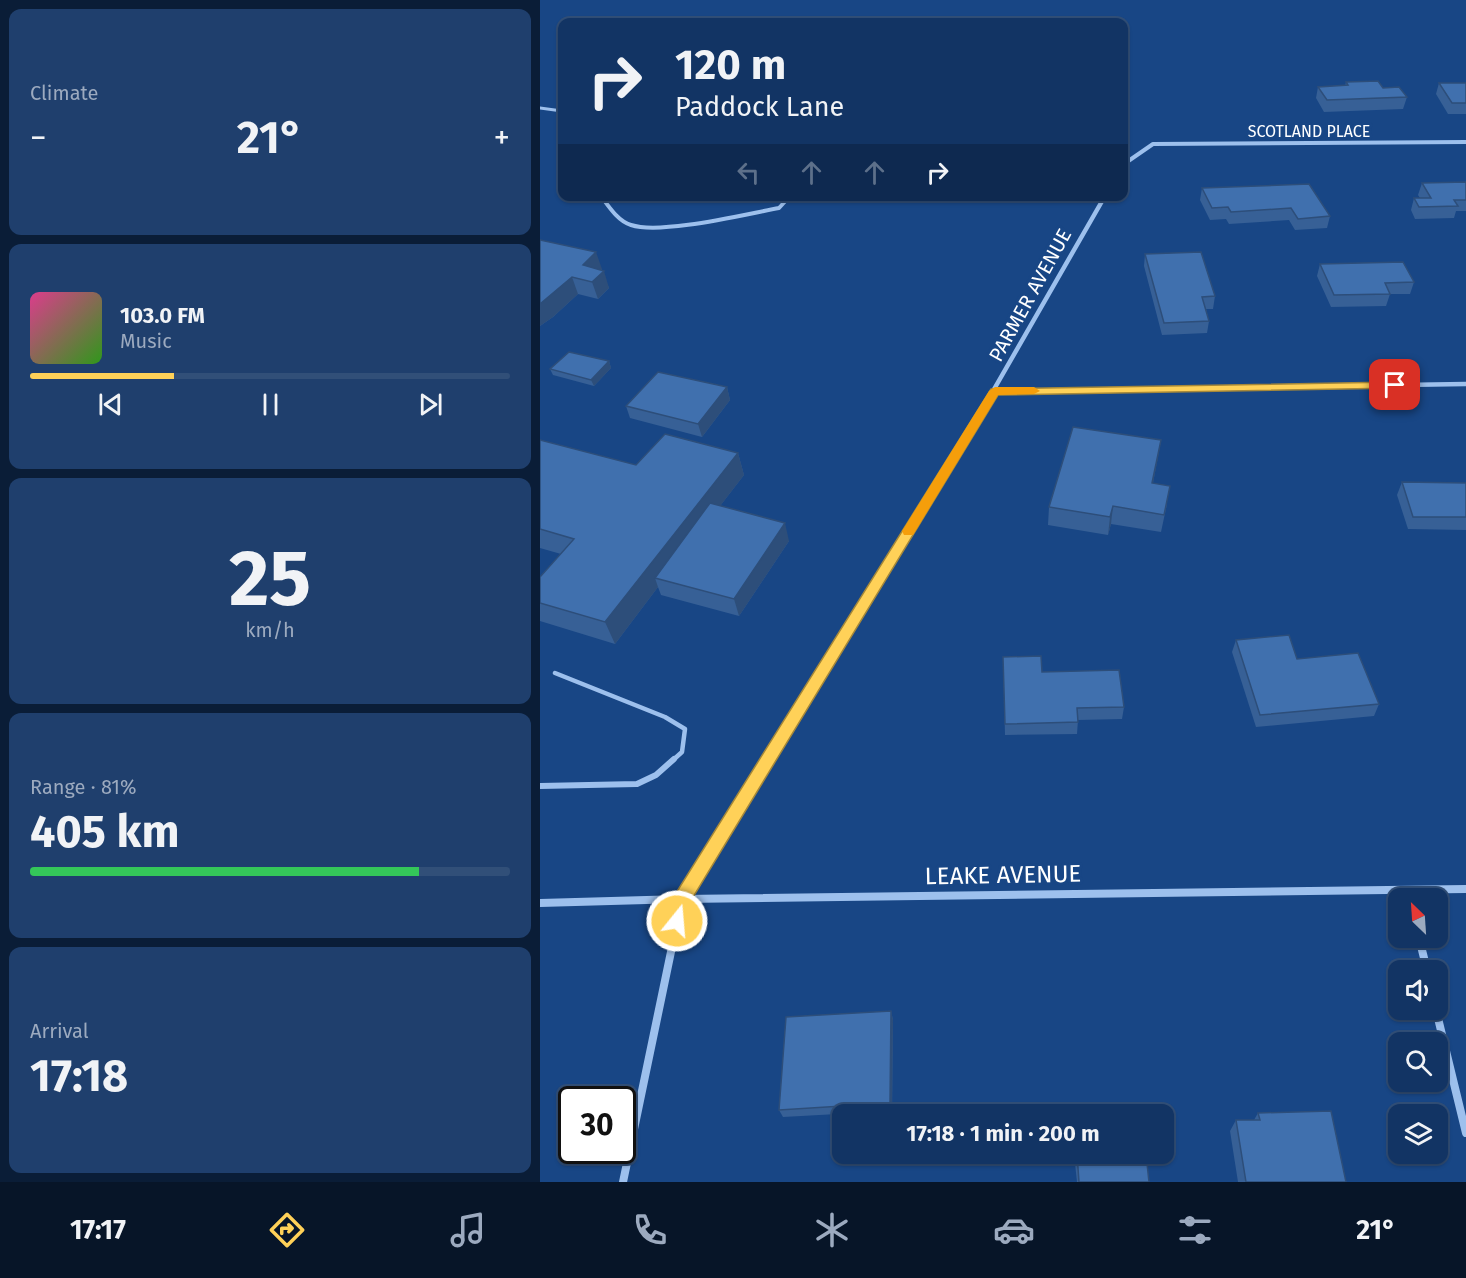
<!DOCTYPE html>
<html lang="en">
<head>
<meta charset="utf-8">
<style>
  body { margin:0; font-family:"Fira Sans",sans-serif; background:#1f3f6d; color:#f1f3f6; height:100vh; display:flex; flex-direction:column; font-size:22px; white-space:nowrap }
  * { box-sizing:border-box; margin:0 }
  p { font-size:20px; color:#9caabf }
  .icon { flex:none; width:33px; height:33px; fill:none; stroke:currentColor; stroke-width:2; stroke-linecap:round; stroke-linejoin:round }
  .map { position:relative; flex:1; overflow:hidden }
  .drawer { display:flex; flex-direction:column; gap:9px; padding:9px; background:#0a1d37; width:540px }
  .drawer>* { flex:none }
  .banner { position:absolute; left:18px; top:18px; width:570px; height:183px; border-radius:12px; box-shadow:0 2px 4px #0004,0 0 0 2px #314f78; background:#123464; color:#f1f3f6; overflow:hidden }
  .needle { width:39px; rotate:335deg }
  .fabs { position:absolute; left:848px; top:888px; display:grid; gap:12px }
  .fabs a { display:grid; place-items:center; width:60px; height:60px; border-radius:12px; background:#123464; box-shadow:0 2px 4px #0004,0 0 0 2px #314f78; font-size:30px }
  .speed { position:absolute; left:18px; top:1086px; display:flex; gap:12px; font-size:30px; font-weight:700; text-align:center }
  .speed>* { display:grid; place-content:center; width:78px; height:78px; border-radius:50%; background:#123464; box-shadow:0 2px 4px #0004,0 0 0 2px #314f78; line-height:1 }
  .speed .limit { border:3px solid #111; border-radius:9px; background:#fff; color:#111 }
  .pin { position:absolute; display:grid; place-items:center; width:51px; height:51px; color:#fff; margin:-26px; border-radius:12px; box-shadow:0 3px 9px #0006 }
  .me { position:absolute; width:66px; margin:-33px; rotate:17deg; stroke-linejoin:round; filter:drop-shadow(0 0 4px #0008) }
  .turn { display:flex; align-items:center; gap:21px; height:126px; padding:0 18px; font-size:27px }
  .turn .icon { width:78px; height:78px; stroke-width:2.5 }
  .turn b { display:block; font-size:42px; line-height:51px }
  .lanes { display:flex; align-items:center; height:57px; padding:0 18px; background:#0003; justify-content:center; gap:30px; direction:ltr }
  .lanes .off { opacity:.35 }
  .big { font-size:45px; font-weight:700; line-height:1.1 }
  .drawer .widget { flex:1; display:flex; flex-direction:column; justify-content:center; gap:9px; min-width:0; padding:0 21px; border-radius:12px; background:#1f3f6d }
  .drawer .dial { align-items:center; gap:0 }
  .dial b { font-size:78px; line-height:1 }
  .song { display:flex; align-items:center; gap:18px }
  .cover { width:72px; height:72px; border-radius:9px; background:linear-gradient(135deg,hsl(330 70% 55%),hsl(110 70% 35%)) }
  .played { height:6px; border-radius:3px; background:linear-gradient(90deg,#ffd158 30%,#314f78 30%) }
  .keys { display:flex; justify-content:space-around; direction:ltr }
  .heat { display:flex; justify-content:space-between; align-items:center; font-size:33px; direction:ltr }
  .charge { height:9px; border-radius:4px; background:linear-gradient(90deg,#34c759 81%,#314f78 0) }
  .trip { position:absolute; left:292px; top:1104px; width:342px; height:60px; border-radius:12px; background:#123464; box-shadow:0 2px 4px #0004,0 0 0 2px #314f78; font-weight:700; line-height:60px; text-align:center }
  .menu { display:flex; height:96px; justify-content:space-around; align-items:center; background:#071528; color:#9caabf }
  .menu .icon { width:42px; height:42px }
  .menu .current { color:#ffd158 }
  .menu b { font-size:27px; color:#f1f3f6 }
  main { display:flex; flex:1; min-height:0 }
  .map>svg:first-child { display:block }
</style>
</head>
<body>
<main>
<section class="drawer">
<div class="widget"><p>Climate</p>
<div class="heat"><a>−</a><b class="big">21°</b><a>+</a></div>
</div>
<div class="widget">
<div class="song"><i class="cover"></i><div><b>103.0 FM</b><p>Music</p></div></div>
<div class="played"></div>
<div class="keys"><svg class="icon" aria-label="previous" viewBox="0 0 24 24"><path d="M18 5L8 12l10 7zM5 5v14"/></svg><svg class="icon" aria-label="pause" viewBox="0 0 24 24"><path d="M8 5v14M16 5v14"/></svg><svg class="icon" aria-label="next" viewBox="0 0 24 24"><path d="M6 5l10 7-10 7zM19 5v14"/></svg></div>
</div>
<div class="widget dial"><b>25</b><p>km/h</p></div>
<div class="widget"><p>Range · 81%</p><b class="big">405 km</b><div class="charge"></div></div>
<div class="widget"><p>Arrival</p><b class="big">17:18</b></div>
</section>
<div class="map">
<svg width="926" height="1182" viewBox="0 0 926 1182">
  <rect width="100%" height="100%" fill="#184685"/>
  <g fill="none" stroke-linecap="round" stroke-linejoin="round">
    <g stroke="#9dc0ed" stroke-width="3">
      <path d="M0 108 22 111"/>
      <path d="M19 110 22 119"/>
    </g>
    <path stroke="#9dc0ed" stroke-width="4" d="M61 196C69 207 78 221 91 225 121 235 206 214 239 208L250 196"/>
    <path stroke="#9dc0ed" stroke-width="4.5" d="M15 673 125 717 145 729 142 752 132 761"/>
    <path stroke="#9dc0ed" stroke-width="6" d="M0 786 97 784 116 775 134 759"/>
    <path stroke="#9dc0ed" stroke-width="4" d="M584 164 613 144 926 142"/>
    <g stroke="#9dc0ed" stroke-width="4.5">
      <path d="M455 391 926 384"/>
      <path d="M426 438 565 196"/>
    </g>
    <path stroke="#9dc0ed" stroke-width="6" d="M227 761 427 436"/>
    <g stroke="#9dc0ed" stroke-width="8">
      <path d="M0 903 142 899 926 889"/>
      <path d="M879 938 887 970"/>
      <path d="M896 1010 926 1133"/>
      <path d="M83 1182 142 899 228 759"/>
    </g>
  </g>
  <g fill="#376096">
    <path d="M806 82 843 88 867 97 863 109 784 112 776 98 778 87 805 86Z"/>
    <path d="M899 83H926V114H908L896 94Z"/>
    <path d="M926 182V211H916L914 218 875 219 871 210 874 198H880L878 195 882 183Z"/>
    <path d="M662 188 790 216 787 228 755 230 749 220 689 224 686 219 670 220 660 200Z"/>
    <path d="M0 240 62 269 61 270 69 288 58 299 38 294 13 317 0 326Z"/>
    <path d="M605 254 675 296 673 309H666L669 321 667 333 622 335 604 266Z"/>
    <path d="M780 264 874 282 870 294H850L846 306 791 307 777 276Z"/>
    <path d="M69 361 71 368 54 386 13 375 10 369Z"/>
    <path d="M187 387 190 400 162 437 90 418 86 406Z"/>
    <path d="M0 440 96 465 198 453 204 475 180 506 249 541 199 616 121 595 118 587 75 644 0 621V577L21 554 0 548Z"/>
    <path d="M621 440 613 483 627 504 621 532 571 524 568 535 508 525 509 507Z"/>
    <path d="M862 482 926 483V530L868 529 857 495Z"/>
    <path d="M696 640 757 659 839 704 834 716 716 727 692 652Z"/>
    <path d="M463 657 584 707 582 719 538 720 537 734 465 735Z"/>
    <path d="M351 1011 353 1020 352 1111 243 1117 239 1110Z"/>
    <path d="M718 1113 806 1182H698L690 1131 696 1120H714Z"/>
    <path d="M534 1154H606L609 1182H537Z"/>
  </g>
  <g fill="#2d4e7a">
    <path d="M56 252 62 269 50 281 43 265Z"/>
    <path d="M64 271 69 288 58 299 52 282Z"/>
    <path d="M32 277 38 294 13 317 0 326V304Z"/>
    <path d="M69 361 71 368 54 386 51 380Z"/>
    <path d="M187 387 190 400 162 437 158 424Z"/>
    <path d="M621 440 618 458 609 501 612 483Z"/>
    <path d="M198 453 204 475 123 580 115 578 118 587 75 644 65 622Z"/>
    <path d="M573 506 571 524 568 535 570 517Z"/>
    <path d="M245 523 249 541 199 616 194 599Z"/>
    <path d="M351 1011 353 1020 352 1111 350 1103Z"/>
  </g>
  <g fill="#4070ae" stroke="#2d4e7a" stroke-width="1.5">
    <path d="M838 81 843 88 859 87 867 97 787 100 778 87 808 85 806 82Z"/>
    <path d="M899 83H926V103H912Z"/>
    <path d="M926 182V200H914L918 206 879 207 874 198H891L882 183Z"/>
    <path d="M769 184 790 216 758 219 751 208 691 212 688 207 672 208 662 188Z"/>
    <path d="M0 240 56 252 43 265 64 271 52 282 32 277 0 304Z"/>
    <path d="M661 252 675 296 662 297 669 321 624 323 605 254Z"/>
    <path d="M863 262 874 282 845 283 850 294 794 295 780 264Z"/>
    <path d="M29 352 69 361 51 380 10 369Z"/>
    <path d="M118 372 187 387 158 424 86 406Z"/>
    <path d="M533 427 621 440 612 483 630 486 624 515 573 506 570 517 509 507Z"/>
    <path d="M125 434 198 453 65 622 0 603V577L34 539 0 529V440L96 465Z"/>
    <path d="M862 482 926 483V517H873Z"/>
    <path d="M170 503 245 523 194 599 115 578Z"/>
    <path d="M749 635 757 659 818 653 839 704 720 715 696 640Z"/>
    <path d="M501 656 502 672 579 670 584 707 537 708 538 722 465 724 463 657Z"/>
    <path d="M351 1011 350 1103 239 1110 246 1017Z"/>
    <path d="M791 1111 806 1182H706L696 1120H720L718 1113Z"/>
    <path d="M537 1154H606L609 1182H539Z"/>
  </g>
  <path fill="#ffd158" stroke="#a68839" stroke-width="1.5" d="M855 382 859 383V388L458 395 150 902 143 927 137 929 131 927 128 921 136 893 451 389Z"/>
  <path fill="#f59e0b" d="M455 387H494L500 391 494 394 458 395 373 535H364L362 531 364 528 449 391Z"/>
  <g text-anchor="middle" stroke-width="6" stroke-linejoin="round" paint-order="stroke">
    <g font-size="16" fill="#fff" stroke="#184685">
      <text x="769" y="137">SCOTLAND PLACE</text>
    </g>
    <g font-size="20" fill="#fff" stroke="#184685">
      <text transform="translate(490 295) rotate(-61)" y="7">PARMER AVENUE</text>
    </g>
    <g font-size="24" fill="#fff" stroke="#184685">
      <text transform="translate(463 875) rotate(-1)" y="8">LEAKE AVENUE</text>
    </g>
  </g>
</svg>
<div class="fabs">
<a><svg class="needle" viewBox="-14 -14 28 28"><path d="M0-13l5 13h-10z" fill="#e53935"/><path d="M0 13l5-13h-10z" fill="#9caabf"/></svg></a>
<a><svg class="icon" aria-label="sound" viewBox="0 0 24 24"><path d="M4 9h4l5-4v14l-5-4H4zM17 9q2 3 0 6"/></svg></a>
<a><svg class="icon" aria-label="search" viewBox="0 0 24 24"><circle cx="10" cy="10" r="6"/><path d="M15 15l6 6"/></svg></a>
<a><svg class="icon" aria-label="layers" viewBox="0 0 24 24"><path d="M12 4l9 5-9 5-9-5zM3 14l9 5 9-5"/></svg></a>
</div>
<div class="speed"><div class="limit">30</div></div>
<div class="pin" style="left:855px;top:385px;background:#d93025"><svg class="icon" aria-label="arrive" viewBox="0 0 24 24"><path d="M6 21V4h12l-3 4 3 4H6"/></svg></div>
<svg class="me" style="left:137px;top:921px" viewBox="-20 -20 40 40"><circle r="17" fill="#ffd158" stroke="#fff" stroke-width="3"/><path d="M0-11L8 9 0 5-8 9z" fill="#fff"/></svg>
<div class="trip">17:18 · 1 min · 200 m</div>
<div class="banner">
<div class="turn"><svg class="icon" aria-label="right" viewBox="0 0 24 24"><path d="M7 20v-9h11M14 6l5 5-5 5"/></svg><div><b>120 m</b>Paddock Lane</div></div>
<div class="lanes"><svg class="icon off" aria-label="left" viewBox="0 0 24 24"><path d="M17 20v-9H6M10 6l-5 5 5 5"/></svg><svg class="icon off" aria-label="ahead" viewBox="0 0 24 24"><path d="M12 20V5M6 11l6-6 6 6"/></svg><svg class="icon off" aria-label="ahead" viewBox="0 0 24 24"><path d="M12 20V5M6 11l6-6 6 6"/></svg><svg class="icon" aria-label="right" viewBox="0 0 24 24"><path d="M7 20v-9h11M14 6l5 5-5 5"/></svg></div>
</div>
</div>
</main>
<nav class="menu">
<b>17:17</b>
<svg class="icon current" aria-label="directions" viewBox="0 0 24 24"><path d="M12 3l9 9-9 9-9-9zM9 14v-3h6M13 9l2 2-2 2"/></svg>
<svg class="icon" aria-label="music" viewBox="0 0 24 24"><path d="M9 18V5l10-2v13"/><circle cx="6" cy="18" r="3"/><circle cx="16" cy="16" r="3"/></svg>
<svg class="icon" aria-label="phone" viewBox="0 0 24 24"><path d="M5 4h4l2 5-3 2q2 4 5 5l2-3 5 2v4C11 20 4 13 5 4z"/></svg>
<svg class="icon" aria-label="climate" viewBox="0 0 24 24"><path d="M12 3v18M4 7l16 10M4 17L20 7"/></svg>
<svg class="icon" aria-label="car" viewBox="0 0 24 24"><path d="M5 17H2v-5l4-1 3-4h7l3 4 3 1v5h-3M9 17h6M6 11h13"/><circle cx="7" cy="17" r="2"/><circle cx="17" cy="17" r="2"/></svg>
<svg class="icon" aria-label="filters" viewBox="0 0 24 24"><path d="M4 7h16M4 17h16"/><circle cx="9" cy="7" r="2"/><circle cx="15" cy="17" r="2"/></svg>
<b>21°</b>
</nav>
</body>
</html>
